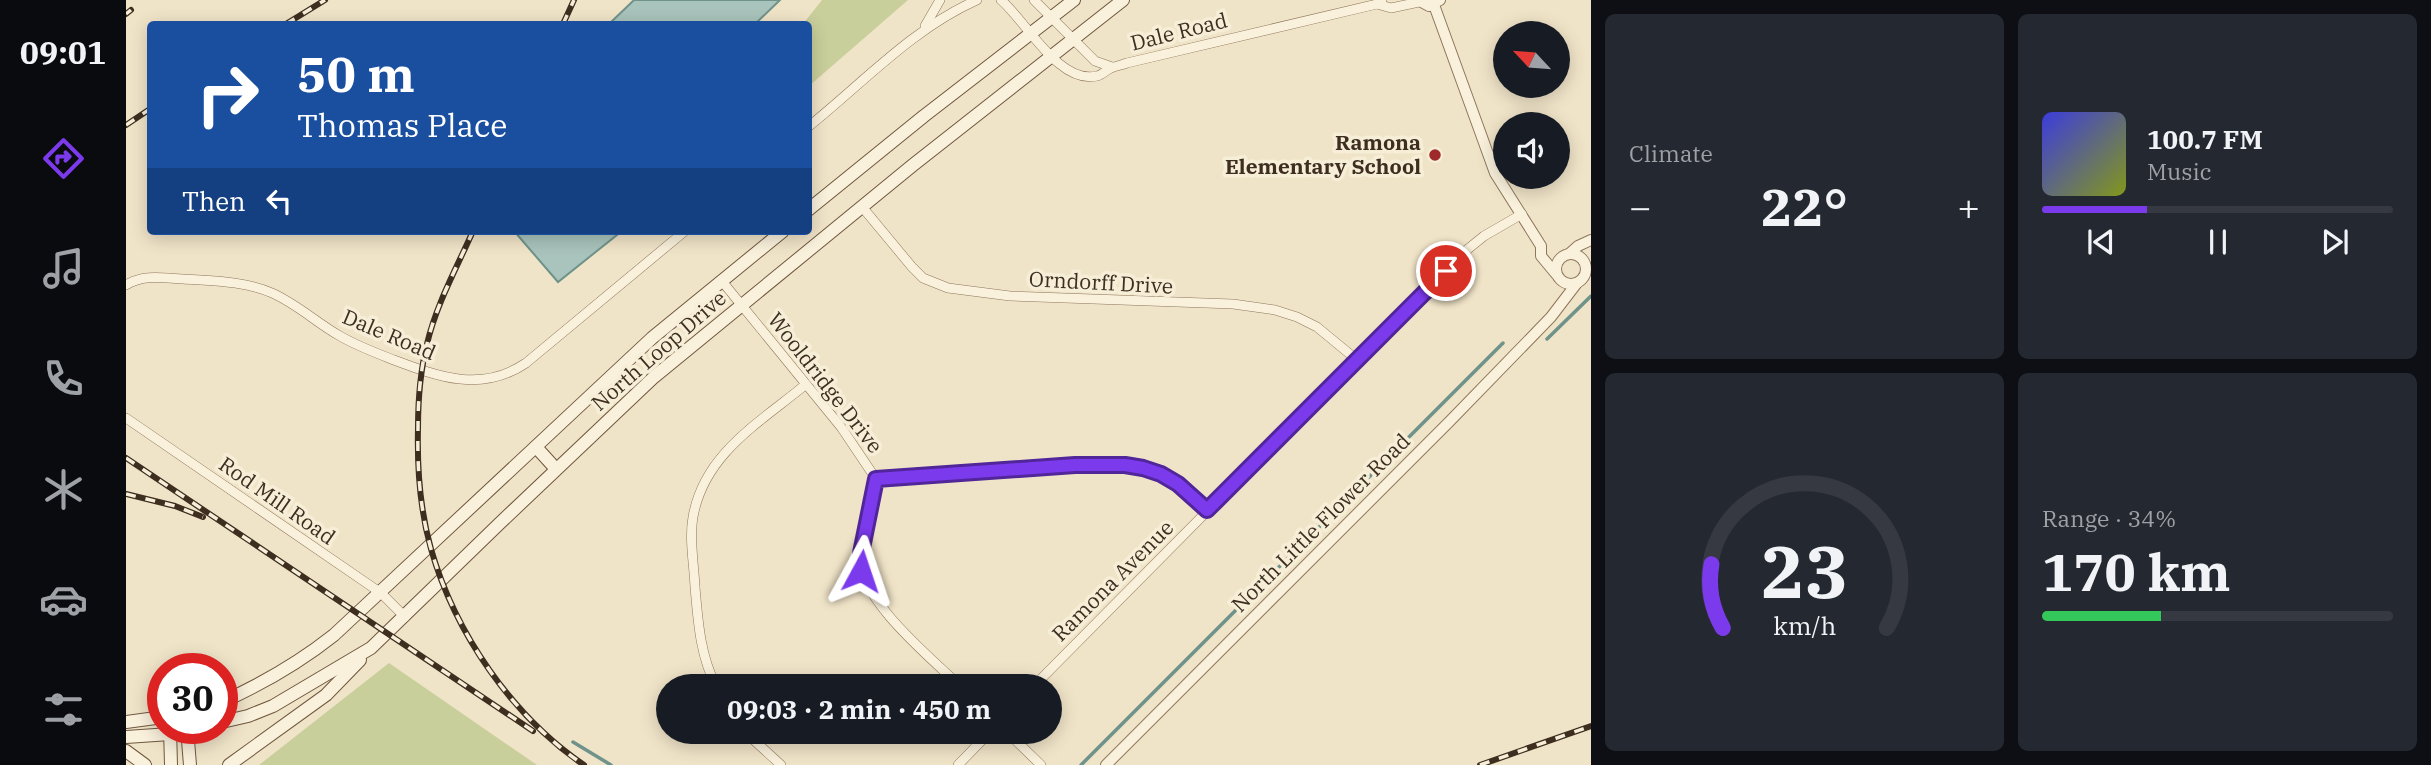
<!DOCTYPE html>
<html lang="en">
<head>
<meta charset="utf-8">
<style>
  body { margin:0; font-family:"IBM Plex Serif",serif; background:#242831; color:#f1f3f6; height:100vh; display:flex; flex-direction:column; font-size:26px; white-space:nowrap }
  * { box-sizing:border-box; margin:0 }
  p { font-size:23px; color:#9ea1a6 }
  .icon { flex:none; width:38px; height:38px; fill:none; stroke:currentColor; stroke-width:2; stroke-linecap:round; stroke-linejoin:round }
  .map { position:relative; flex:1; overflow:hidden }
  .side { display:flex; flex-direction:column; gap:14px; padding:14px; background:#0d0f14; width:840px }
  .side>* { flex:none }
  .banner { position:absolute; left:21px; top:21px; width:665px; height:214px; border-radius:7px; box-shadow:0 4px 18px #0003; background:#1a4fa0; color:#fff; overflow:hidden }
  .needle { width:46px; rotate:296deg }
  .tools { position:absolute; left:1367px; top:21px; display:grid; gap:14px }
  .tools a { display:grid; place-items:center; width:77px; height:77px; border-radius:50%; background:#171b24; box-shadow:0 4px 18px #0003; font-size:35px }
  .speed { position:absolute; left:21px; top:653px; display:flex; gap:14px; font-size:35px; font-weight:700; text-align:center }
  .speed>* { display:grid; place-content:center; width:91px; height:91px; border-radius:50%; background:#171b24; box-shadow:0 4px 18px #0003; line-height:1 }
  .speed .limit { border:10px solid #d22; background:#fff; color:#111 }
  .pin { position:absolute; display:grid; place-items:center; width:60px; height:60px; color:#fff; margin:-30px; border:4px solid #fff; border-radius:50%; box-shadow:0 2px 7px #0007 }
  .me { position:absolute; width:77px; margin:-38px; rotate:5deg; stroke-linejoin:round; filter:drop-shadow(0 0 5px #0008) }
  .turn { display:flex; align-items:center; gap:24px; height:147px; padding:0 35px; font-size:32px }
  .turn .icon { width:91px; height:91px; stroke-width:2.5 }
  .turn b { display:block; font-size:49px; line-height:60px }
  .then { display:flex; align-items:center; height:66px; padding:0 35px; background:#0003; gap:14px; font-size:26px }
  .big { font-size:52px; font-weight:700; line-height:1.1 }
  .side .tile { flex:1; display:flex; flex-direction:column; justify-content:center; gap:10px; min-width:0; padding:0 24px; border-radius:10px; background:#242831 }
  .side .dial { align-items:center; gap:0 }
  .dial svg { height:182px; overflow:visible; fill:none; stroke:#363941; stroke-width:7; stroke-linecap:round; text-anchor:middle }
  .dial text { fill:#f1f3f6; stroke:none }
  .song { display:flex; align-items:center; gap:21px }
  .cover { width:84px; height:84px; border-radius:10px; background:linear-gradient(135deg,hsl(240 70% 55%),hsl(70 70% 35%)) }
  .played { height:7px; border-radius:4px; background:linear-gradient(90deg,#7c3aed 30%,#363941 30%) }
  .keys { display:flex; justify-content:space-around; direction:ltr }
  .heat { display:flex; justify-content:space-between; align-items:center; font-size:38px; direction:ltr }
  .charge { height:10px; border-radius:5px; background:linear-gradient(90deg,#34c759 34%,#363941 0) }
  .side .tiles { flex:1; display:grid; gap:14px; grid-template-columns:repeat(2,1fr) }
  .trip { position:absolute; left:530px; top:674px; width:406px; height:70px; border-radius:35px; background:#171b24; box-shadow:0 4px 18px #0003; font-weight:700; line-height:70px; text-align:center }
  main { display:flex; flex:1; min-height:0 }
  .menu { display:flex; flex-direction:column; width:126px; justify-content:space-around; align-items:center; background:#090b0e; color:#9ea1a6 }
  .menu .icon { width:49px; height:49px }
  .menu .on { color:#7c3aed }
  .menu b { font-size:32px; color:#f1f3f6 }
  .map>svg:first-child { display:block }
</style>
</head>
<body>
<main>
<nav class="menu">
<b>09:01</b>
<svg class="icon on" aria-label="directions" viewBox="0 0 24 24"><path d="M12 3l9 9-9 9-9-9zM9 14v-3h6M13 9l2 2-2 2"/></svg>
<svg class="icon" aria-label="music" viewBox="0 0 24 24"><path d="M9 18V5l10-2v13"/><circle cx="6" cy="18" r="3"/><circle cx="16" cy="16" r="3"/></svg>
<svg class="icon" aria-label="phone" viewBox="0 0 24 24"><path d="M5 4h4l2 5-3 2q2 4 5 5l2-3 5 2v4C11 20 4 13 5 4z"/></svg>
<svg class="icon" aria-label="climate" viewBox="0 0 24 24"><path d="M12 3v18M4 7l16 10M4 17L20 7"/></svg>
<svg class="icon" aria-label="car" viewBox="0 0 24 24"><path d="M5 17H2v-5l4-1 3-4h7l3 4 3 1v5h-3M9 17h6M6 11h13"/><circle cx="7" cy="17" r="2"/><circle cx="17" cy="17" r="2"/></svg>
<svg class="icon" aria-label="filters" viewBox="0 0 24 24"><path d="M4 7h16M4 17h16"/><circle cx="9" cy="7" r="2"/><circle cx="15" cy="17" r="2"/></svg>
</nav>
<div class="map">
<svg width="1465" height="765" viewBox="0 0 1465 765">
  <rect width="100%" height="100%" fill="#f0e4c8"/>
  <g fill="#c9cf9b">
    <path d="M696 0H782L683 86 682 24H677Z"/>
    <path d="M263 663 411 765H133Z"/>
  </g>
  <g fill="#a9c4bc" stroke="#6f938a" stroke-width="2">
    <path d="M508 0H654L629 24H483Z"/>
    <path d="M388 231H496L432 282Z"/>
  </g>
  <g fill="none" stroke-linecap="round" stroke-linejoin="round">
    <g stroke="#6f938a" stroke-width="3.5">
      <path d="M1421 339 1465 296"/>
      <path d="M447 742 485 765"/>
      <path d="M955 765 1377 343"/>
    </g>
    <g stroke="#8d765c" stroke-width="10">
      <g id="minor">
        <path d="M875 0C900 21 933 85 971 76 976 75 980 70 985 68 990 66 996 65 1001 63L1251 4 1256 0"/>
        <path d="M908 0 969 61 986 67"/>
        <path d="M1251 4 1265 8 1293 2"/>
        <path d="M799 26 814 0"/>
        <path d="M682 127C737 83 786 29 851 0"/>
        <path d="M737 208 786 267 797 278 822 288 884 296 1107 304 1149 310 1171 317 1191 327 1231 360"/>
        <path d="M595 280 715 427 750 479C747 506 735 533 735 560 734 600 805 658 834 686"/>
        <path d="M0 285C18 274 36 278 57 279 86 281 119 281 146 293 171 304 191 323 214 336 231 346 250 353 268 360 313 377 356 393 400 363L559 231"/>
        <path d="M0 418 255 593 279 617"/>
        <path d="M750 479 949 465H999L1035 474 1052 484 1081 511"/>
        <path d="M590 686C574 655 572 621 569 587 568 564 563 539 567 517 578 454 633 423 679 385"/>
        <path d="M908 686 1337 253 1358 236 1396 214"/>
        <path d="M619 732 655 765"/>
        <path d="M881 732 915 765"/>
        <path d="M832 765 864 732"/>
      </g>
    </g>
    <g stroke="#8d765c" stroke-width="12">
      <g id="tertiary">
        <path d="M1292 0 1303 6 1314 0"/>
        <path d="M1308 5 1369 173 1415 246V256L1430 274"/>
        <circle cx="1445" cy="269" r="15"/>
        <path d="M1443 254 1452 246 1465 240"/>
        <path d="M980 765 1324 421 1425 317 1451 283"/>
      </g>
    </g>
    <g stroke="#6f573f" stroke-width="14">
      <g id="secondary">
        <path d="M682 210 798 116 948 0"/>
        <path d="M410 447 430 469"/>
        <path d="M96 702C136 684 174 662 208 635L526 338 657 231"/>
        <path d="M0 722 37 717"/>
        <path d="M96 722 122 716 147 706 245 648 374 523 528 377 787 165 997 0"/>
        <path d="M44 728 45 765"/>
        <path d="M61 728 64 765"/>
        <path d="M0 737 44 734 73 728"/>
        <path d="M0 751 19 765"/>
        <path d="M103 765 200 695 234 660"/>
      </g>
    </g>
    <use href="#minor" stroke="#faf1dc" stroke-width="9"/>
    <use href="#tertiary" stroke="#faf1dc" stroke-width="10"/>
    <use href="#secondary" stroke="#faf1dc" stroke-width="12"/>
    <g stroke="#3d2e20" stroke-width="6">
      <g id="rail">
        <path d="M0 14 5 10"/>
        <path d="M160 24 199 0"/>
        <path d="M437 24 448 0"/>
        <path d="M0 125 24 109"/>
        <path d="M347 231C331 267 310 305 301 344 294 372 292 399 292 428 291 468 294 510 305 549 329 633 386 716 458 765"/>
        <path d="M0 458 407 731"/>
        <path d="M0 494 49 506 77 517"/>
        <path d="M1354 765 1465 726"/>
      </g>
    </g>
    <use href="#rail" stroke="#f7eed8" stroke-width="3.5" stroke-dasharray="10" stroke-linecap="butt"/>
  </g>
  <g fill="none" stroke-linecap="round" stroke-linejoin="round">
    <g stroke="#51269a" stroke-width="18">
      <path id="route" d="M735 571V553L750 479 949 465H999L1017 468 1035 474 1052 484 1081 510 1320 271"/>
    </g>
    <use href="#route" stroke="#7c3aed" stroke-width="12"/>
  </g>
  <circle fill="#9e2a2b" stroke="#f7eed8" stroke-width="2.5" cx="1309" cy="155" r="7"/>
  <g text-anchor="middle" stroke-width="7" stroke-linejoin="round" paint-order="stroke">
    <g font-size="21" fill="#3d2e20" stroke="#f7eed8">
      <text transform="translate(1053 32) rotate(-14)" y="7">Dale Road</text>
      <text transform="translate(975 283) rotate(3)" y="7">Orndorff Drive</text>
      <text transform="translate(263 335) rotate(23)" y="7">Dale Road</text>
      <text transform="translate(533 351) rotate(-41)" y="7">North Loop Drive</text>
      <text transform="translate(699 383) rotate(52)" y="7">Wooldridge Drive</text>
      <text transform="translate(151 501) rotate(35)" y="7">Rod Mill Road</text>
      <text transform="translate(1195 523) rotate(-45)" y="7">North Little Flower Road</text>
      <text transform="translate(987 581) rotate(-45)" y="7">Ramona Avenue</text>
    </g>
    <g font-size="21" font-weight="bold" fill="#3d2e20" stroke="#f7eed8" text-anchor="end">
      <text x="1295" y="150">Ramona<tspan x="1295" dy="24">Elementary School</tspan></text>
    </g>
  </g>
</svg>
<div class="tools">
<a><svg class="needle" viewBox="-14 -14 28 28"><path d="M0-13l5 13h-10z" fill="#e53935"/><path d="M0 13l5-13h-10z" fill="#9ea1a6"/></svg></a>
<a><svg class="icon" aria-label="sound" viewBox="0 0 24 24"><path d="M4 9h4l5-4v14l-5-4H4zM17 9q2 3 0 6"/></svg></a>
</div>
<div class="speed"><div class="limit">30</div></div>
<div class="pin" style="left:1320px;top:271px;background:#d93025"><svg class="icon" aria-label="arrive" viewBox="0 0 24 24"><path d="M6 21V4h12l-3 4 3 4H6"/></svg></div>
<svg class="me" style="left:735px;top:571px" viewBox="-20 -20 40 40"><path d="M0-17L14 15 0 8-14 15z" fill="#7c3aed" stroke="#fff" stroke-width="4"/></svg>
<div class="trip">09:03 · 2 min · 450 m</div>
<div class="banner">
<div class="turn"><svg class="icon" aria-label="right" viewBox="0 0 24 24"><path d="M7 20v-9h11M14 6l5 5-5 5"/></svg><div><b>50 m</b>Thomas Place</div></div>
<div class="then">Then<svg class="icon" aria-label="left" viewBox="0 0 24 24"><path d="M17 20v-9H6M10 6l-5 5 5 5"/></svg></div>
</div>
</div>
<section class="side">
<div class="tiles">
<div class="tile"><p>Climate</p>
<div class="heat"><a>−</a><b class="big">22°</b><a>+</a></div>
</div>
<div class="tile">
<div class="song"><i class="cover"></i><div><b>100.7 FM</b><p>Music</p></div></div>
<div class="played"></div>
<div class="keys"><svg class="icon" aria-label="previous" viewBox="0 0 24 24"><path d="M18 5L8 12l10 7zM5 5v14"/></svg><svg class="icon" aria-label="pause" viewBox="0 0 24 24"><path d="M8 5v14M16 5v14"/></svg><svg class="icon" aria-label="next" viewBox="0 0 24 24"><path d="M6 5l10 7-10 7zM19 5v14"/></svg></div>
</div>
<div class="tile dial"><svg viewBox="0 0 100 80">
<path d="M14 69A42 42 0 1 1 86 69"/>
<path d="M14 69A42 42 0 0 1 9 41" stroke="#7c3aed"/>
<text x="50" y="56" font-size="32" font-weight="700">23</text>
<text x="50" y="72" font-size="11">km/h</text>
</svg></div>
<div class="tile"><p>Range · 34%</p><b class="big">170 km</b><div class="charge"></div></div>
</div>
</section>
</main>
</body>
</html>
